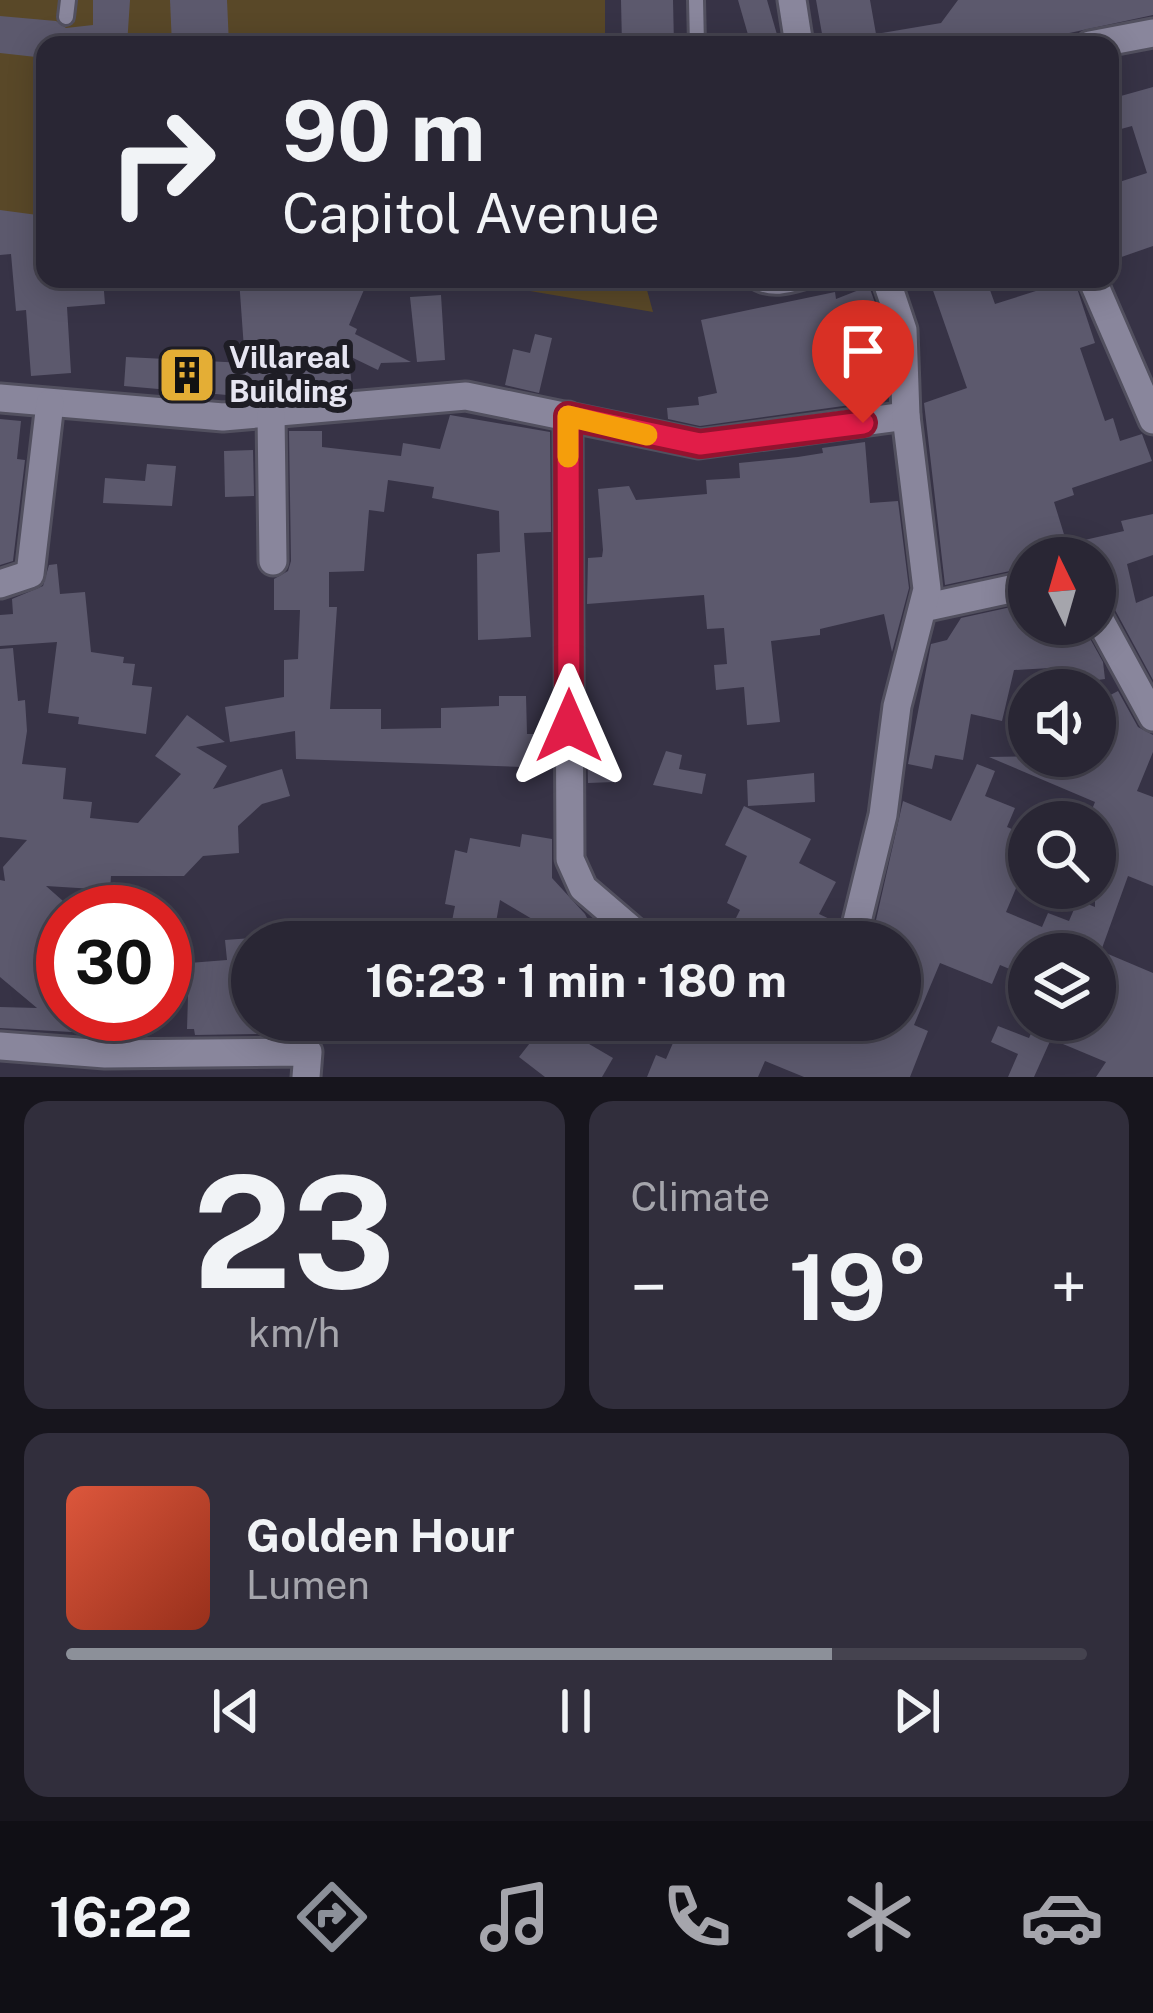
<!DOCTYPE html>
<html lang="en">
<head>
<meta charset="utf-8">
<style>
  body { margin:0; font-family:"Public Sans",sans-serif; background:#312e3c; color:#f1f3f6; height:100vh; display:flex; flex-direction:column; font-size:45px; white-space:nowrap }
  * { box-sizing:border-box; margin:0 }
  p { font-size:39px; color:#a5a5ac }
  .icon { flex:none; width:66px; height:66px; fill:none; stroke:currentColor; stroke-width:2; stroke-linecap:round; stroke-linejoin:round }
  .map { position:relative; height:1077px; overflow:hidden }
  .details { display:flex; flex-direction:column; gap:24px; padding:24px; background:#17151d; flex:1 }
  .details>* { flex:none }
  .banner { position:absolute; left:36px; top:36px; width:1083px; height:252px; border-radius:24px; box-shadow:0 6px 30px #0003,0 0 0 3px #45434f; background:#292634; color:#f1f3f6; overflow:hidden }
  .needle { width:78px; rotate:355deg }
  .tools { position:absolute; left:1008px; top:537px; display:grid; gap:24px }
  .tools a { display:grid; place-items:center; width:108px; height:108px; border-radius:50%; background:#292634; box-shadow:0 6px 30px #0003,0 0 0 3px #45434f; font-size:60px }
  .speed { position:absolute; left:36px; top:885px; display:flex; gap:24px; font-size:60px; font-weight:700; text-align:center }
  .speed>* { display:grid; place-content:center; width:156px; height:156px; border-radius:50%; background:#292634; box-shadow:0 6px 30px #0003,0 0 0 3px #45434f; line-height:1 }
  .speed .limit { border:18px solid #d22; background:#fff; color:#111 }
  .pin { position:absolute; display:grid; place-items:center; width:102px; height:102px; color:#fff; margin:-123px -51px; border-radius:50% 50% 50% 0; rotate:-45deg; box-shadow:0 0 12px #0007 }
  .pin .icon { rotate:45deg }
  .me { position:absolute; width:132px; margin:-66px; rotate:0deg; stroke-linejoin:round; filter:drop-shadow(0 0 9px #0008) }
  .turn { display:flex; align-items:center; gap:42px; height:252px; padding:0 48px; font-size:54px }
  .turn .icon { width:156px; height:156px; stroke-width:2.5 }
  .turn b { display:block; font-size:84px; line-height:102px }
  .big { font-size:90px; font-weight:700; line-height:1.1 }
  .details .widget { flex:1; display:flex; flex-direction:column; justify-content:center; gap:18px; min-width:0; padding:0 42px; border-radius:24px; background:#312e3c }
  .details .dial { align-items:center; gap:0 }
  .dial b { font-size:156px; line-height:1 }
  .song { display:flex; align-items:center; gap:36px }
  .cover { width:144px; height:144px; border-radius:18px; background:linear-gradient(135deg,hsl(10 70% 55%),hsl(10 70% 35%)) }
  .played { height:12px; border-radius:6px; background:linear-gradient(90deg,#8c9099 75%,#45434f 75%) }
  .keys { display:flex; justify-content:space-around; direction:ltr }
  .heat { display:flex; justify-content:space-between; align-items:center; font-size:66px; direction:ltr }
  .details .tiles { flex:1; display:grid; gap:24px; grid-template-columns:1fr 1fr }
  .widget:last-child { grid-column:span 2 }
  .trip { position:absolute; left:231px; top:921px; width:690px; height:120px; border-radius:60px; background:#292634; box-shadow:0 6px 30px #0003,0 0 0 3px #45434f; font-weight:700; line-height:120px; text-align:center }
  .menu { display:flex; height:192px; justify-content:space-around; align-items:center; background:#100f15; color:#a5a5ac }
  .menu .icon { width:84px; height:84px }
  .menu .current { color:#8c9099 }
  .menu b { font-size:54px; color:#f1f3f6 }
  .map>svg:first-child { display:block }
</style>
</head>
<body>
<div class="map">
<svg width="1153" height="1077" viewBox="0 0 1153 1077">
  <rect width="100%" height="100%" fill="#373346"/>
  <g fill="#594828">
    <path d="M0 0H605V45H45V229L0 224Z"/>
    <path d="M459 279H644L653 312Z"/>
  </g>
  <g fill="#5c596d">
    <path d="M93 0H130L127 45H45V58L0 53V16L56 21 66 28 93 25Z"/>
    <path d="M170 0H227L229 45H172Z"/>
    <path d="M621 0H673L674 45H622Z"/>
    <path d="M738 0H767L780 45H751Z"/>
    <path d="M816 0H870L876 34 941 23 958 0H1153V15L1014 45H824Z"/>
    <path d="M1153 87V246L1110 261V185L1147 173 1132 126 1110 132V99Z"/>
    <path d="M0 210 45 216V279H103L105 304 67 307 71 373 31 376 26 310 16 311 11 254 0 255Z"/>
    <path d="M239 279H354L366 285 349 325 357 329 355 334 411 362 381 363 378 370 349 356 352 388 250 397 124 386 126 357 245 363Z"/>
    <path d="M929 279H986L995 304 1074 279 1095 343 1080 348 1105 421 1113 418 1120 441 1142 434 1152 461 1072 488 1074 495 1054 502 1067 544 1124 531 1121 521 1153 514V555L1127 564 1136 603 1153 596V680L1114 608 1108 568 1103 569 1101 558H1029V567L945 585 924 403 967 388Z"/>
    <path d="M869 286 881 320 844 334 865 403 700 426 668 419 667 408 699 405 698 397 717 393 701 320 835 292 836 299Z"/>
    <path d="M441 295 445 360 417 362 410 297Z"/>
    <path d="M535 334 552 338 539 393 505 385 513 349 530 353Z"/>
    <path d="M450 415 550 432 551 532 524 533 531 637 478 640 477 554 500 552 499 511 432 498 434 487 388 480 384 512 369 510 364 571 329 572V607H337L330 709H381V729L441 728V708L499 706V696H526L527 734H551L552 768 296 759 295 731 230 742 225 707 284 697V660L298 659 300 610H274V579L288 571 291 561 289 431H322V447L401 456 403 443 440 449Z"/>
    <path d="M0 419 21 421 17 459 25 460 13 561 0 565Z"/>
    <path d="M865 442 870 503 898 501 909 588 892 652 884 614 820 629V635L771 641 780 722 747 725 744 687 716 690 714 665 727 664 724 628 707 629 704 595 587 604 588 558 602 557 603 550 598 489 629 486 636 500 707 494 706 480 740 478 739 463 798 457 823 453 822 448Z"/>
    <path d="M253 450 254 496 225 497 224 451Z"/>
    <path d="M147 464 176 466 172 506 103 503 105 478 145 481Z"/>
    <path d="M57 564 60 594 85 592 91 652 124 657 123 663 135 664 132 685 152 687 146 734 78 724 79 717 48 713 57 642 0 646V615L13 614 12 599 43 586 49 565Z"/>
    <path d="M1029 603V624H1082L1103 662 1105 679 1053 686 1050 668 1014 670 1002 721 971 714 963 760 935 755 932 769 908 764 931 644 947 640 961 618Z"/>
    <path d="M13 648 18 701 25 700 27 731 22 764 66 768 63 799 92 802 90 818 138 823 181 774 155 756 187 715 225 742 196 747 227 766 213 789 282 769 290 796 262 804 238 826 239 853 203 856 184 876H111L110 890 46 886 63 901V1014H125V1021L142 1020 143 1036 0 1028V1007L37 1008 0 977V880L5 881 3 867 27 840 0 837V649Z"/>
    <path d="M1118 691 1138 727 1153 735V752L1137 791 1153 797V886L1128 876 1101 951 1153 973V1077H1096L1106 1062 1051 1039 1034 1077H1008L1018 1054 991 1042 998 1026 1029 1038 1037 1020H1095V954H1029V977L1000 965 992 984 940 963 914 1025 928 1031 910 1077H804L765 1061 758 1077H647L656 1055 666 1059 683 1020H900V942H871L903 801 951 821 977 764 995 771 985 796 1015 808 1007 827 1029 836 1017 864 1025 867 1006 912 1042 927 1048 913 1069 921 1078 900 1095 907V822H1087L1095 802 989 757 1064 756 1095 769V703Z"/>
    <path d="M587 732H593L596 759 613 757 614 782 588 783Z"/>
    <path d="M666 751 682 755 679 769 706 774 702 794 653 785Z"/>
    <path d="M814 773 815 802 748 806 747 780Z"/>
    <path d="M744 806 811 839 799 863 836 882 819 914 838 923 834 942H724L740 910 727 903 747 856 725 845Z"/>
    <path d="M522 834 552 839V878L585 914 599 942 582 936 571 942 500 900 493 939 450 931 455 906 445 904 455 850 467 853 470 838 520 847Z"/>
    <path d="M252 938V1020L257 1034 195 1035 194 1029H187L189 963 227 960 225 940Z"/>
    <path d="M548 1020 613 1058 602 1077H545L519 1057Z"/>
  </g>
  <g fill="none" stroke-linecap="round" stroke-linejoin="round">
    <g stroke="#52505f" stroke-width="20">
      <g id="service">
        <path d="M696 0 697 45"/>
        <path d="M66 17 68 0"/>
        <path d="M752 279C770 293 792 285 812 279"/>
      </g>
    </g>
    <g stroke="#52505f" stroke-width="33">
      <g id="minor">
        <path d="M792 0 799 45"/>
        <path d="M1090 45 1153 33"/>
        <path d="M1092 279 1153 420"/>
        <path d="M0 398 223 417 466 396 699 444 906 416"/>
        <path d="M271 415 273 561"/>
        <path d="M568 416 570 859 583 888 646 942"/>
        <path d="M0 584 30 574 50 403"/>
        <path d="M923 608 1029 585"/>
        <path d="M1095 611 1153 717"/>
        <path d="M852 942 883 815 897 706 927 589 906 416 903 330 886 279"/>
        <path d="M602 1023 604 1020"/>
        <path d="M0 1046 105 1054 308 1052 306 1077"/>
      </g>
    </g>
    <use href="#service" stroke="#89869c" stroke-width="14"/>
    <use href="#minor" stroke="#89869c" stroke-width="27"/>
  </g>
  <g fill="none" stroke-linecap="round" stroke-linejoin="round">
    <g stroke="#92132f" stroke-width="30">
      <path id="route" d="M569 726 568 416 700 444 863 423"/>
    </g>
    <use href="#route" stroke="#e11d48" stroke-width="21"/>
    <path stroke="#f59e0b" stroke-width="21" d="M568 457V416L647 435"/>
  </g>
  <defs>
    <g id="building-square" transform="scale(3)"><rect x="-9" y="-9" width="18" height="18" rx="4" fill="#e4ae35" stroke="#1e1d25"/><path d="M-4-6H4V6H1V3H-1V6H-4ZM-2.5-4.3h1.7v1.8h-1.7ZM.8-4.3h1.7v1.8H.8ZM-2.5-1h1.7V.8h-1.7ZM.8-1h1.7V.8H.8Z" fill="#111"/></g>
  </defs>
  <g fill-rule="evenodd">
    <use href="#building-square" x="187" y="375"/>
  </g>
  <g text-anchor="middle" stroke-width="12" stroke-linejoin="round" paint-order="stroke">
    <g font-size="30" font-weight="bold" fill="#e6e5f1" stroke="#1e1d25" text-anchor="start">
      <text x="229" y="368">Villareal<tspan x="229" dy="34">Building</tspan></text>
    </g>
  </g>
</svg>
<div class="tools">
<a><svg class="needle" viewBox="-14 -14 28 28"><path d="M0-13l5 13h-10z" fill="#e53935"/><path d="M0 13l5-13h-10z" fill="#a5a5ac"/></svg></a>
<a><svg class="icon" aria-label="sound" viewBox="0 0 24 24"><path d="M4 9h4l5-4v14l-5-4H4zM17 9q2 3 0 6"/></svg></a>
<a><svg class="icon" aria-label="search" viewBox="0 0 24 24"><circle cx="10" cy="10" r="6"/><path d="M15 15l6 6"/></svg></a>
<a><svg class="icon" aria-label="layers" viewBox="0 0 24 24"><path d="M12 4l9 5-9 5-9-5zM3 14l9 5 9-5"/></svg></a>
</div>
<div class="speed"><div class="limit">30</div></div>
<div class="pin" style="left:863px;top:423px;background:#d93025"><svg class="icon" aria-label="arrive" viewBox="0 0 24 24"><path d="M6 21V4h12l-3 4 3 4H6"/></svg></div>
<svg class="me" style="left:569px;top:726px" viewBox="-20 -20 40 40"><path d="M0-17L14 15 0 8-14 15z" fill="#e11d48" stroke="#fff" stroke-width="4"/></svg>
<div class="trip">16:23 · 1 min · 180 m</div>
<div class="banner">
<div class="turn"><svg class="icon" aria-label="right" viewBox="0 0 24 24"><path d="M7 20v-9h11M14 6l5 5-5 5"/></svg><div><b>90 m</b>Capitol Avenue</div></div>
</div>
</div>
<section class="details">
<div class="tiles">
<div class="widget dial"><b>23</b><p>km/h</p></div>
<div class="widget"><p>Climate</p>
<div class="heat"><a>−</a><b class="big">19°</b><a>+</a></div>
</div>
<div class="widget">
<div class="song"><i class="cover"></i><div><b>Golden Hour</b><p>Lumen</p></div></div>
<div class="played"></div>
<div class="keys"><svg class="icon" aria-label="previous" viewBox="0 0 24 24"><path d="M18 5L8 12l10 7zM5 5v14"/></svg><svg class="icon" aria-label="pause" viewBox="0 0 24 24"><path d="M8 5v14M16 5v14"/></svg><svg class="icon" aria-label="next" viewBox="0 0 24 24"><path d="M6 5l10 7-10 7zM19 5v14"/></svg></div>
</div>
</div>
</section>
<nav class="menu">
<b>16:22</b>
<svg class="icon current" aria-label="directions" viewBox="0 0 24 24"><path d="M12 3l9 9-9 9-9-9zM9 14v-3h6M13 9l2 2-2 2"/></svg>
<svg class="icon" aria-label="music" viewBox="0 0 24 24"><path d="M9 18V5l10-2v13"/><circle cx="6" cy="18" r="3"/><circle cx="16" cy="16" r="3"/></svg>
<svg class="icon" aria-label="phone" viewBox="0 0 24 24"><path d="M5 4h4l2 5-3 2q2 4 5 5l2-3 5 2v4C11 20 4 13 5 4z"/></svg>
<svg class="icon" aria-label="climate" viewBox="0 0 24 24"><path d="M12 3v18M4 7l16 10M4 17L20 7"/></svg>
<svg class="icon" aria-label="car" viewBox="0 0 24 24"><path d="M5 17H2v-5l4-1 3-4h7l3 4 3 1v5h-3M9 17h6M6 11h13"/><circle cx="7" cy="17" r="2"/><circle cx="17" cy="17" r="2"/></svg>
</nav>
</body>
</html>
